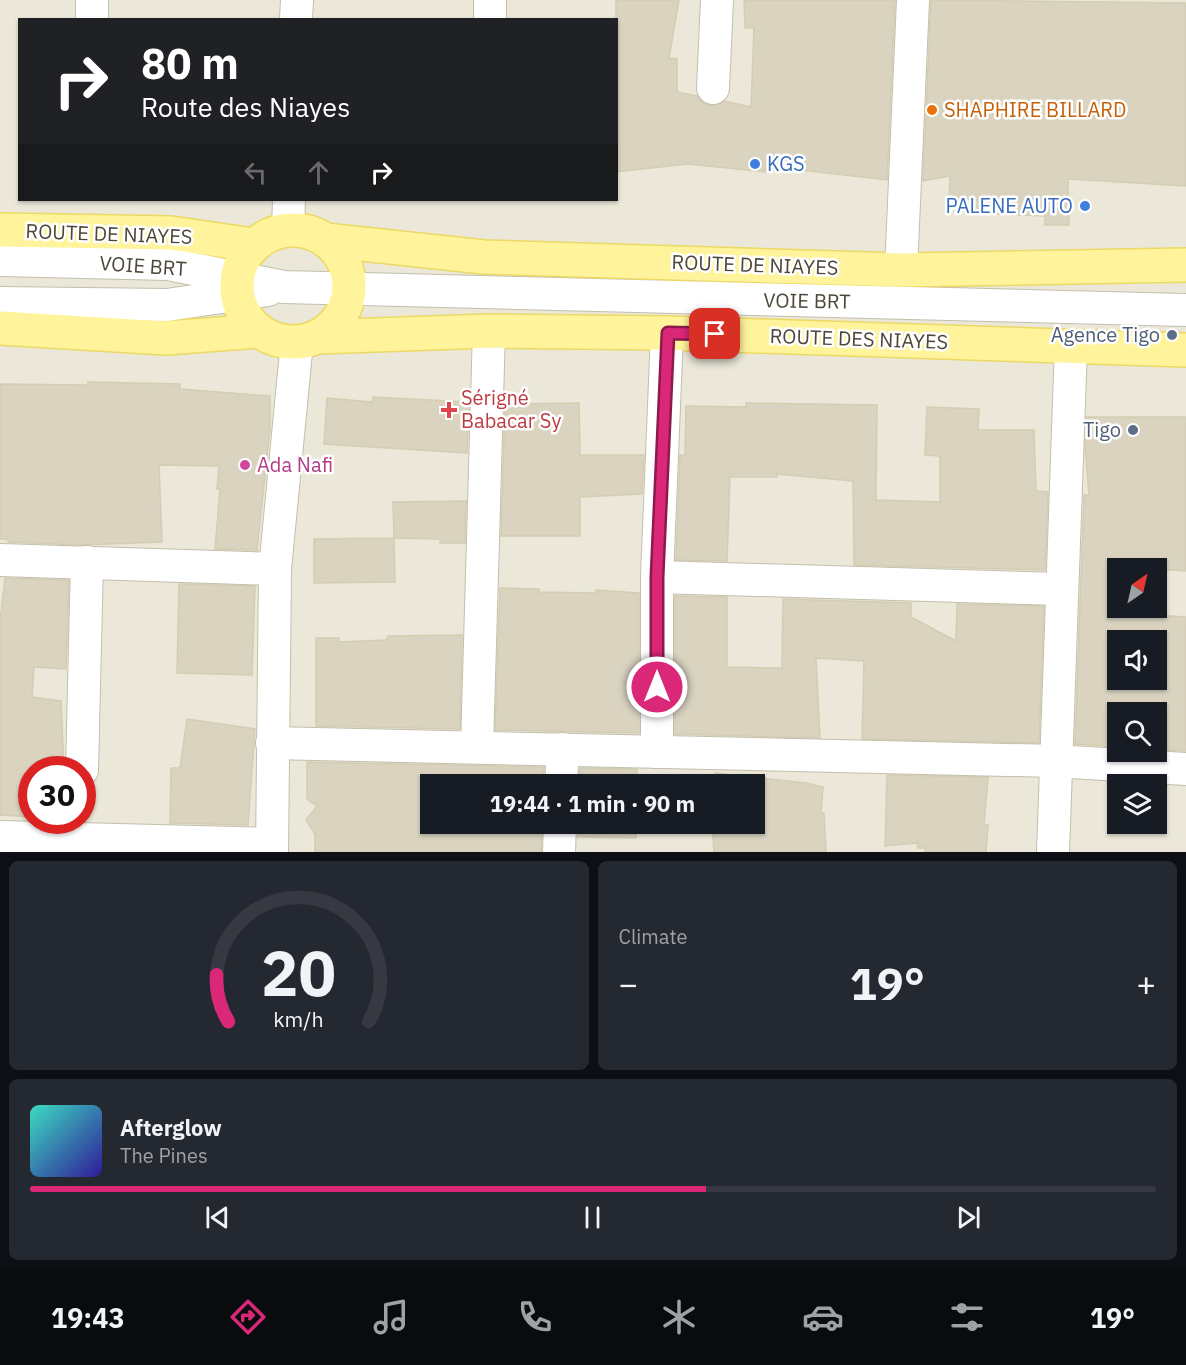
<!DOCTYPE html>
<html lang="en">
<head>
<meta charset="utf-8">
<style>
  body { margin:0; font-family:"IBM Plex Sans",sans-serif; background:#242831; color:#f1f3f6; height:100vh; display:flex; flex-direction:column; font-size:22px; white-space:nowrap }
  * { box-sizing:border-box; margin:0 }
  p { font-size:20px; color:#9ea1a6 }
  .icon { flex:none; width:33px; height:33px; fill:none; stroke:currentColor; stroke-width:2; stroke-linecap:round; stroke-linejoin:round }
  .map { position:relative; height:852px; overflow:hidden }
  .side { display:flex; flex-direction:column; gap:9px; padding:9px; background:#0d0f14; flex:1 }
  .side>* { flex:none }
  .top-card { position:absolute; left:18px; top:18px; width:600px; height:183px; border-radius:0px; box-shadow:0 2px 4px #0004; background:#202124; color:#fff; overflow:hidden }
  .needle { width:39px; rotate:34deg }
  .fabs { position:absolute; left:1107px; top:558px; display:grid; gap:12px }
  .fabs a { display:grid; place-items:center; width:60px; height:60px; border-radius:0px; background:#171b24; box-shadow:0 2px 4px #0004; font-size:30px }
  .speed { position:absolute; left:18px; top:756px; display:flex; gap:12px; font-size:30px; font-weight:700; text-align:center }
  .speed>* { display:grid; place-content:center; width:78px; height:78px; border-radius:50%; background:#171b24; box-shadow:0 2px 4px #0004; line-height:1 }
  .speed .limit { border:9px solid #d22; background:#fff; color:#111 }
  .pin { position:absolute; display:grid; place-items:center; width:51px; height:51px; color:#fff; margin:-26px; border-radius:12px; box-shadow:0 3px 9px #0006 }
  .me { position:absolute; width:66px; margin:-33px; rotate:0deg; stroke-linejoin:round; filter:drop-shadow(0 0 4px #0008) }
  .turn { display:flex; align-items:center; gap:21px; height:126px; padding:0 24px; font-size:27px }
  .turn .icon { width:78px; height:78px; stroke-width:2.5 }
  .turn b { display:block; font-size:42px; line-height:51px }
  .lanes { display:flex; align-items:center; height:57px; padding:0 24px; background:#0003; justify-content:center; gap:30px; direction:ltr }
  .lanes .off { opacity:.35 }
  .big { font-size:45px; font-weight:700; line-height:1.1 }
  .side .widget { flex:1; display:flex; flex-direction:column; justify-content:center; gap:9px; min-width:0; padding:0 21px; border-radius:9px; background:#242831 }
  .side .dial { align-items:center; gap:0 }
  .dial svg { height:156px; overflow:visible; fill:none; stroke:#363941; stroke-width:7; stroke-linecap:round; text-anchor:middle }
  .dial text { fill:#f1f3f6; stroke:none }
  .song { display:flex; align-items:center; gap:18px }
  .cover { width:72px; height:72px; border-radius:9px; background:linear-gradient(135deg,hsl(170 70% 55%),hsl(250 70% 35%)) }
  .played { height:6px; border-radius:3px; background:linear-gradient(90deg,#db2777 60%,#363941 60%) }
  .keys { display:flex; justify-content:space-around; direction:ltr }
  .heat { display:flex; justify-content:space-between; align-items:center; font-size:33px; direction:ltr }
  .side .tiles { flex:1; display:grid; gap:9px; grid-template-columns:1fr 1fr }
  .widget:last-child { grid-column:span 2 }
  .trip { position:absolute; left:420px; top:774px; width:345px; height:60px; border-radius:0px; background:#171b24; box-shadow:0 2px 4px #0004; font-weight:700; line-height:60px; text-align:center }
  .tabs { display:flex; height:96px; justify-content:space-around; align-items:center; background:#090b0e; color:#9ea1a6 }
  .tabs .icon { width:42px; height:42px }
  .tabs .active { color:#db2777 }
  .tabs b { font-size:27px; color:#f1f3f6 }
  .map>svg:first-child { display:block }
</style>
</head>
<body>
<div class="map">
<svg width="1186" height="852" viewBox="0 0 1186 852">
  <rect width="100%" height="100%" fill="#f6f5eb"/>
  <path fill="#ebe8d9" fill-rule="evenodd" d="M0 0H1186V852H0ZM20 20H616V200H20ZM1118 568H1156V608H1118ZM1118 640H1156V680H1118ZM1118 712H1156V752H1118ZM32 770H82V820H32ZM430 784H754V824H430ZM1118 784H1156V824H1118Z"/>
  <g fill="#d9d3c0" stroke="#d4cdb2" stroke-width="1.5" fill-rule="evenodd">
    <path d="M616 0H679L669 58 677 59V92L697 96 703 103 712 106 724 101 751 107 754 28H745L744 0H895L887 180 766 166V172L688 164 616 172Z"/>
    <path d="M931 0 1186 3V186L1068 179 1069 225H1045V216L971 213V199H949L950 176 923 181Z"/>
    <path d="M88 382 180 384V389L270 396V429L257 550 215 549 220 489H217L219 466 159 465 162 542 81 545 8 542V539H0V384L88 385Z"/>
    <path d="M373 397 469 402 467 453 324 444 327 398 372 402Z"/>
    <path d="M579 403 580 455H644L642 494 580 497V536H501L505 404Z"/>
    <path d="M746 403 877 405 876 500 940 502V456L925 455 927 407 979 409 978 430H1034L1036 491 1048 492 1045 570 854 565 853 481 777 474V477H730L727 561 676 560 680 455H685L686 406 746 407Z"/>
    <path d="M1086 417H1186V571L1158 569 1156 593V568H1118V608H1155V615L1186 617V751L1156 749V712H1118V744H1108V746L1075 744 1084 495H1089L1085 447ZM1118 640H1156V680H1118Z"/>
    <path d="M466 501 465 543H440V539L394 538 395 582 314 583V539L394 538 393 502Z"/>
    <path d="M5 578 69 580 66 669 34 667 32 697 61 701 64 770H32V817L0 815V622Z"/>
    <path d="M179 584 255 586 252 675 177 673Z"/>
    <path d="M500 588 539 589V592L596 593V590L639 593V733L495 730Z"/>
    <path d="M675 596 727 597V667L782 668 783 599 911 603V617L956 641 957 604 1044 606 1039 743 862 739 864 661 816 658 820 738 675 734Z"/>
    <path d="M462 635 460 729 316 726V638H339V642L386 640 388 636Z"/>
    <path d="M187 719 255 729 248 825 170 823 171 768H180Z"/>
    <path d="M307 762 544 767 543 784H430V824H542L541 852H315V834L306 820 317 806 307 799Z"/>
    <path d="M580 768 637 769V784H579Z"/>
    <path d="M715 773 806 783 823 787 821 813H824L826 852H714L712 824H754V784H714Z"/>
    <path d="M887 775 988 777 984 825H988L986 852H925V848H918L917 843 885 846Z"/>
    <path d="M578 824H636V838L578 837Z"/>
  </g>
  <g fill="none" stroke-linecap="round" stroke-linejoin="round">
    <g stroke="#c3bfad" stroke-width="34">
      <g id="minor">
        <path d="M92 20V0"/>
        <path d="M296 20 297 0"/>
        <path d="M490 20V0"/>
        <path d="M713 88 717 0"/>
        <path d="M288 230 289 200"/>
        <path d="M0 260 168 264 284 287 1186 310"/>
        <path d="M901 270 913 0"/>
        <path d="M0 303 167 305 268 290"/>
        <path d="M0 560 275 569"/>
        <path d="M657 577 1062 589"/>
        <path d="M272 743 1055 761 1186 769"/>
        <path d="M477 747 489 331"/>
        <path d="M657 752V577L667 333"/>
        <path d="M82 770 87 562"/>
        <path d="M561 784 563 749"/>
        <path d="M0 837 272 844"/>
        <path d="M272 852 275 569 297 342"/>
        <path d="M559 852 560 824"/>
        <path d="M1053 852 1071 346"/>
      </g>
    </g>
    <g stroke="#ecd963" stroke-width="36">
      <g id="major">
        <path d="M0 230 171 233 253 245"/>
        <circle cx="293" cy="286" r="56"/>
        <path d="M325 240 484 257 901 270 1186 265"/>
        <path d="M0 328 166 338 259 331"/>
        <path d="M316 337 489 331 667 333 1186 350"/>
      </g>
    </g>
    <use href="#minor" stroke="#fff" stroke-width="32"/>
    <use href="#major" stroke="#fff39c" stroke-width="33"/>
  </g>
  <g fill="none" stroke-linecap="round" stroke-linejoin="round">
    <g stroke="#8e194d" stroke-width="15">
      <path id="route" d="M657 687V577L668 333 715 334"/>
    </g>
    <use href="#route" stroke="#db2777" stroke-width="10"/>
  </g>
  <circle fill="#e8710a" stroke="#fff" stroke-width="2" cx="932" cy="110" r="6"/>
  <g fill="#3f7fe0" stroke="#fff" stroke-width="2">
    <circle cx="755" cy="164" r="6"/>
    <circle cx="1085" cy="206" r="6"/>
  </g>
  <g fill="#5c6f8a" stroke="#fff" stroke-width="2">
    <circle cx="1172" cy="335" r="6"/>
    <circle cx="1133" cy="430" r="6"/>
  </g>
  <path fill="#e0444e" stroke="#fff" stroke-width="2" d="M446 401h6v6h6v6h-6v6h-6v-6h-6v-6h6z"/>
  <circle fill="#d1479c" stroke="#fff" stroke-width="2" cx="245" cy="465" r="6"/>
  <g text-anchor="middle" stroke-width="5" stroke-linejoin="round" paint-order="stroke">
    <g font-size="20" fill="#c56008" stroke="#fff" text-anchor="start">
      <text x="944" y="117">SHAPHIRE BILLARD</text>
    </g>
    <g font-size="20" fill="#366cbe" stroke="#fff" text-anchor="start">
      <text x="767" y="171">KGS</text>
      <text x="1073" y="213" text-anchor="end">PALENE AUTO</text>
    </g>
    <g font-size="20" fill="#4c4738" stroke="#fff">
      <text transform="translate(109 234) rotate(2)" y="7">ROUTE DE NIAYES</text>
      <text transform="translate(755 265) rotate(2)" y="7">ROUTE DE NIAYES</text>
      <text transform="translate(143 266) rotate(4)" y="7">VOIE BRT</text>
      <text transform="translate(807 301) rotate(1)" y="7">VOIE BRT</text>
      <text transform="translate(859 339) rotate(2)" y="7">ROUTE DES NIAYES</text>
    </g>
    <g font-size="20" fill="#4e5e75" stroke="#fff" text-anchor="end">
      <text x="1160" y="342">Agence Tigo</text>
      <text x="1121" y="437">Tigo</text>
    </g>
    <g font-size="20" fill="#be3a42" stroke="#fff" text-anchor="start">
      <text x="461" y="405">Sérigné<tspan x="461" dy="23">Babacar Sy</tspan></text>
    </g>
    <g font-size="20" fill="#b23c85" stroke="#fff" text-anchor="start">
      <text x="257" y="472">Ada Nafi</text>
    </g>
  </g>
</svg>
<div class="fabs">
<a><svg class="needle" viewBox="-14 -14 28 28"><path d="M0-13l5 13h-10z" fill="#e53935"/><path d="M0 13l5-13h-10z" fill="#9ea1a6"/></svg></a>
<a><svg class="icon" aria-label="sound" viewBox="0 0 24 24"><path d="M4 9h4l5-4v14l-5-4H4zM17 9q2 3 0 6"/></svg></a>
<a><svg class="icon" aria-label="search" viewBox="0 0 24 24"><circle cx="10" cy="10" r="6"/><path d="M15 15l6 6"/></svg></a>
<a><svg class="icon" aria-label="layers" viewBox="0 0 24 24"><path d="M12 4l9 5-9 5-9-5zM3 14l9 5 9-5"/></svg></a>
</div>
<div class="speed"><div class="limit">30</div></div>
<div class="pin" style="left:715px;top:334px;background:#d93025"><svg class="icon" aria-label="arrive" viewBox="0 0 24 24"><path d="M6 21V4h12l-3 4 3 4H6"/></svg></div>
<svg class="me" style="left:657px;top:687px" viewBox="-20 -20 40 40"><circle r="17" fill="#db2777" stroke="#fff" stroke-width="3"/><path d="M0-11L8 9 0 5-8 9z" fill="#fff"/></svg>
<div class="trip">19:44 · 1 min · 90 m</div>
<div class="top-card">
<div class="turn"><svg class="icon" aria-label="right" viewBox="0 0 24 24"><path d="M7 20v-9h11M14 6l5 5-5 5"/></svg><div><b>80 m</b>Route des Niayes</div></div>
<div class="lanes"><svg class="icon off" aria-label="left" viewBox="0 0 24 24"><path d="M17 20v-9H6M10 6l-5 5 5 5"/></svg><svg class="icon off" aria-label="ahead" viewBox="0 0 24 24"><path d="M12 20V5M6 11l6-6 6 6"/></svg><svg class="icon" aria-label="right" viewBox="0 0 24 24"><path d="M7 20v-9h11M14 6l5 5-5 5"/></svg></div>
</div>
</div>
<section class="side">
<div class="tiles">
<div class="widget dial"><svg viewBox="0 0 100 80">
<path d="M14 69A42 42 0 1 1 86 69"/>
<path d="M14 69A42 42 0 0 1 8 45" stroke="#db2777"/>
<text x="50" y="56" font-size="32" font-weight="700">20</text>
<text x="50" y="72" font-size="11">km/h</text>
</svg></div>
<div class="widget"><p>Climate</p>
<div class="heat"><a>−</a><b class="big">19°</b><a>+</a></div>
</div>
<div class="widget">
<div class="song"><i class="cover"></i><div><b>Afterglow</b><p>The Pines</p></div></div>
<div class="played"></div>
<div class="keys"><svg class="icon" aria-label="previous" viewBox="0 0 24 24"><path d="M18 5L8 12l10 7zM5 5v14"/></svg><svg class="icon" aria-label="pause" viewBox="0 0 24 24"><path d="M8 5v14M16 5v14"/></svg><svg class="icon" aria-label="next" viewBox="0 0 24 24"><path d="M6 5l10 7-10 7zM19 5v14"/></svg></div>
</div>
</div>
</section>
<nav class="tabs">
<b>19:43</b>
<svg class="icon active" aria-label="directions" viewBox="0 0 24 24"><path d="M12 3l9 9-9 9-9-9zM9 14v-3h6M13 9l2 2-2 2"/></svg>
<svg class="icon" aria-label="music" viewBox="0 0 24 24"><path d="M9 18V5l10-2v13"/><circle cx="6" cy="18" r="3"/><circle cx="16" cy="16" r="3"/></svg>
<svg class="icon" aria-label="phone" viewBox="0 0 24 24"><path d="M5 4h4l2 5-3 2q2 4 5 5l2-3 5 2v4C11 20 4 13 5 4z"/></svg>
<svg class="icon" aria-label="climate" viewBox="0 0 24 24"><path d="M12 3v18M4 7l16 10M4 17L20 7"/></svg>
<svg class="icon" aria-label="car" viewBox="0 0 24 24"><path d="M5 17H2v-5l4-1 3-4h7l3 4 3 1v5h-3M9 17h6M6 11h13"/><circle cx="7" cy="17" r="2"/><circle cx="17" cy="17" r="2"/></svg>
<svg class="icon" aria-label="filters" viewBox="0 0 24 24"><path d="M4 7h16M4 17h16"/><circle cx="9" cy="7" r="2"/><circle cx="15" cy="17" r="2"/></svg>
<b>19°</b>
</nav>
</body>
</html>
